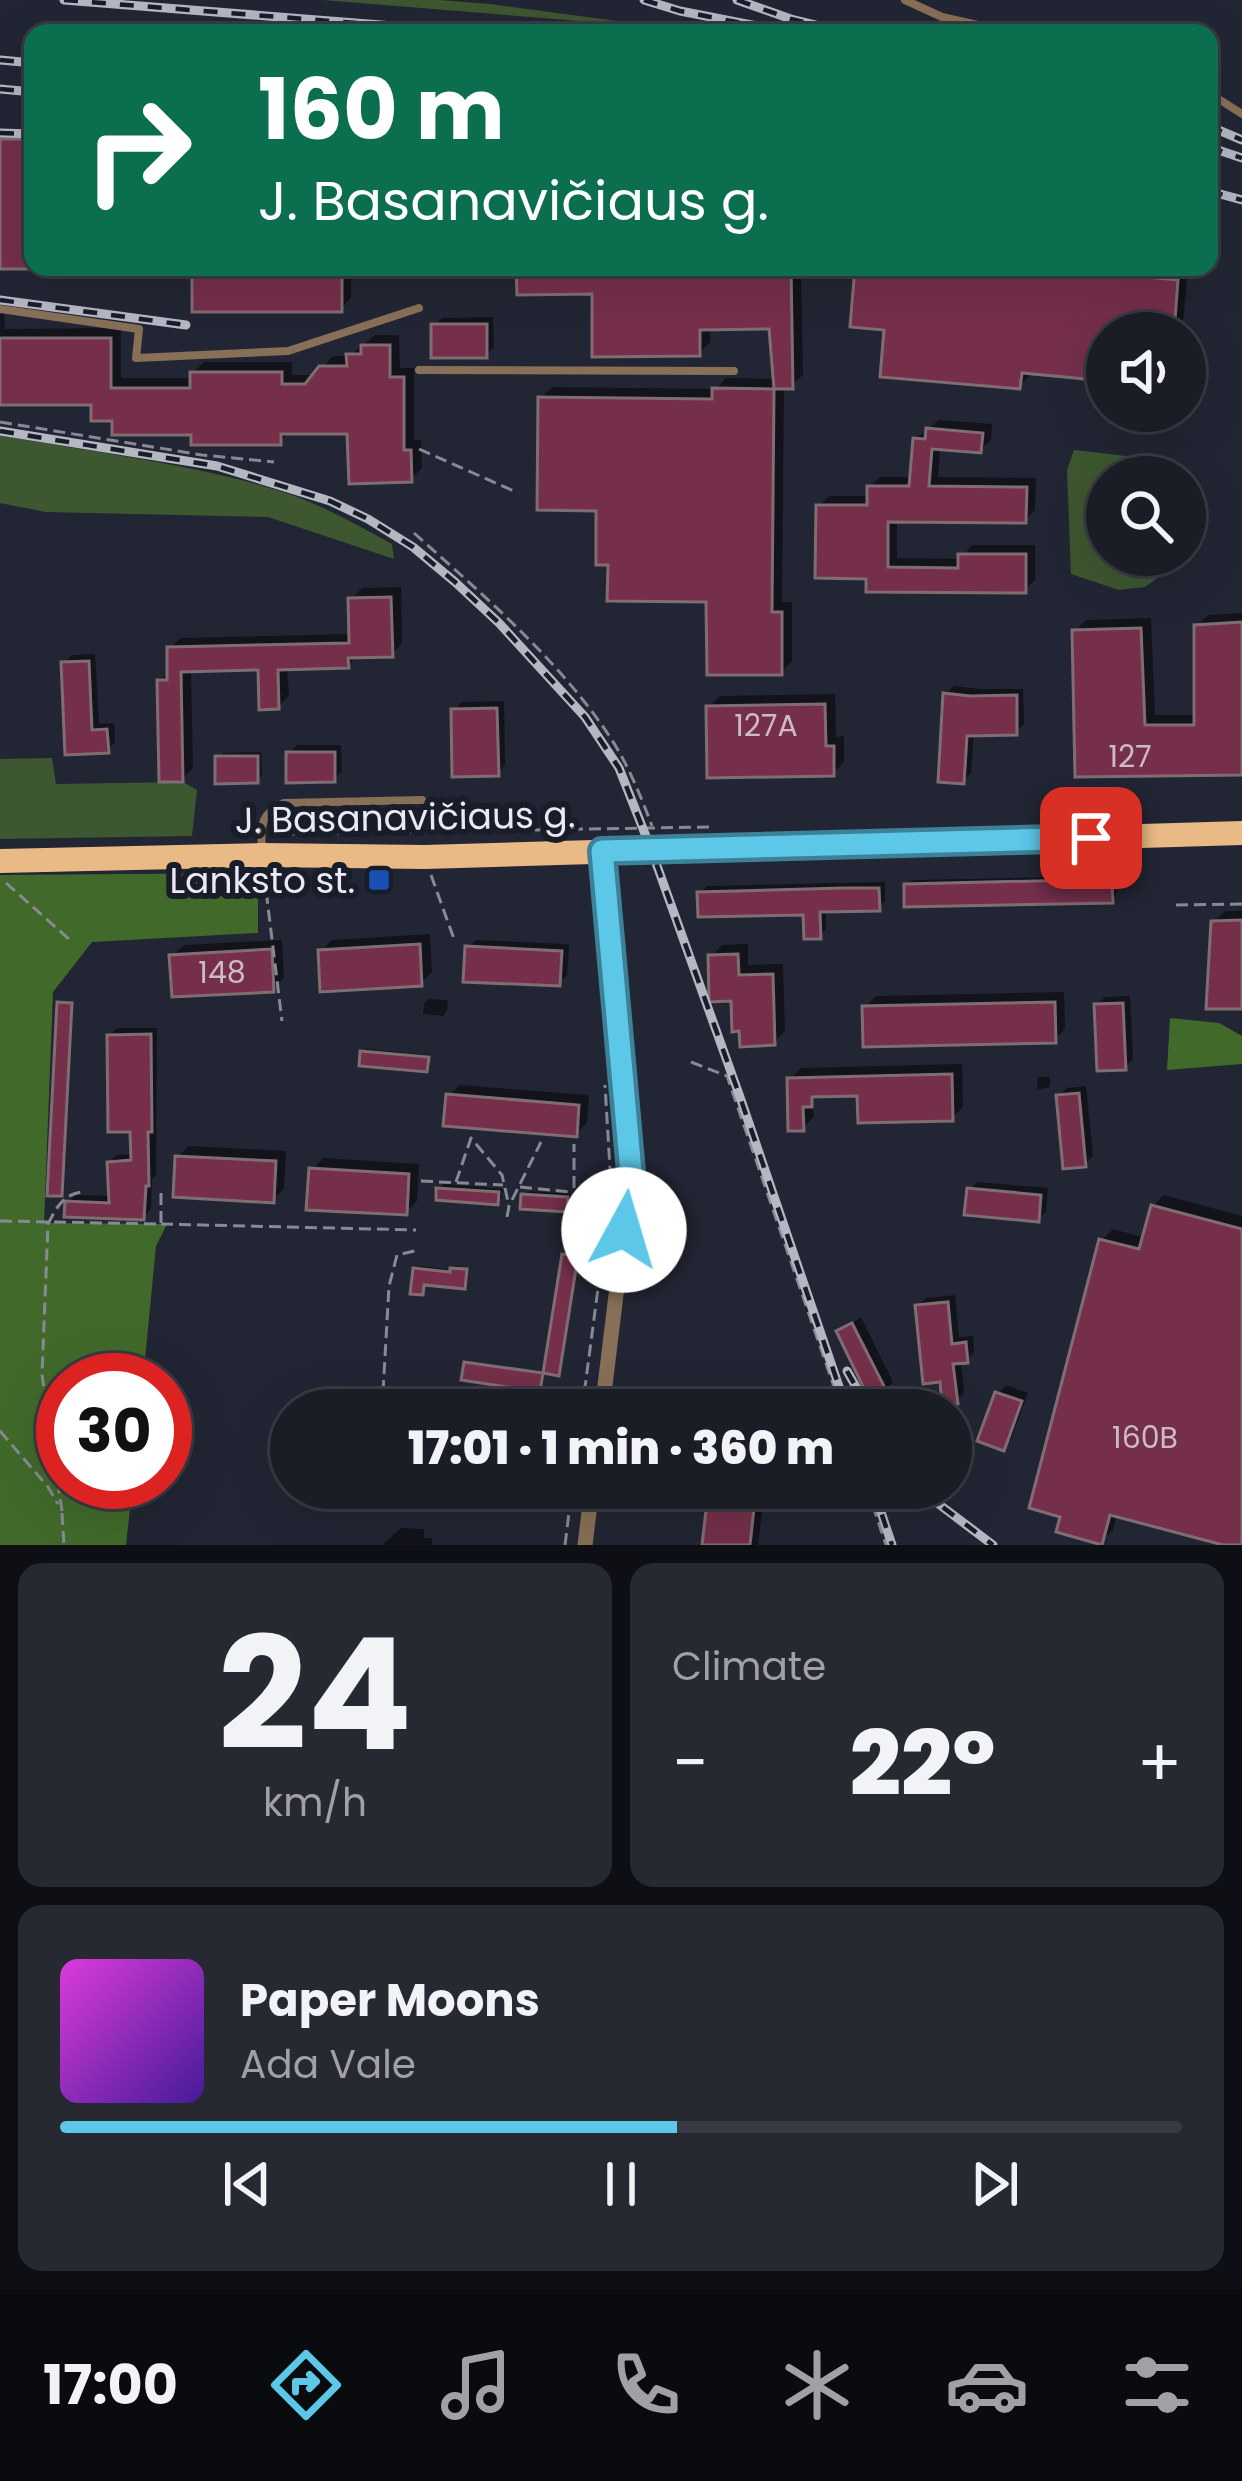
<!DOCTYPE html>
<html lang="en">
<head>
<meta charset="utf-8">
<style>
  body { margin:0; font-family:Poppins,sans-serif; background:#272932; color:#f1f3f6; height:100vh; display:flex; flex-direction:column; font-size:45px; white-space:nowrap }
  * { box-sizing:border-box; margin:0 }
  p { font-size:39px; color:#9fa1a7 }
  .icon { flex:none; width:66px; height:66px; fill:none; stroke:currentColor; stroke-width:2; stroke-linecap:round; stroke-linejoin:round }
  .map { position:relative; height:1545px; overflow:hidden }
  .panel { display:flex; flex-direction:column; gap:18px; padding:18px; background:#0e0f15; flex:1 }
  .panel>* { flex:none }
  .hud { position:absolute; left:24px; top:24px; width:1194px; height:252px; border-radius:24px; box-shadow:0 12px 48px #0002,0 0 0 3px #383a43; background:#0b6e4f; color:#fff; overflow:hidden }
  .buttons { position:absolute; left:1086px; top:312px; display:grid; gap:24px }
  .buttons a { display:grid; place-items:center; width:120px; height:120px; border-radius:50%; background:#1a1c26; box-shadow:0 12px 48px #0002,0 0 0 3px #383a43; font-size:60px }
  .speed { position:absolute; left:36px; top:1353px; display:flex; gap:24px; font-size:60px; font-weight:700; text-align:center }
  .speed>* { display:grid; place-content:center; width:156px; height:156px; border-radius:50%; background:#1a1c26; box-shadow:0 12px 48px #0002,0 0 0 3px #383a43; line-height:1 }
  .speed .limit { border:18px solid #d22; background:#fff; color:#111 }
  .pin { position:absolute; display:grid; place-items:center; width:102px; height:102px; color:#fff; margin:-51px; border-radius:24px; box-shadow:0 6px 18px #0006 }
  .me { position:absolute; width:132px; margin:-66px; rotate:6deg; stroke-linejoin:round; filter:drop-shadow(0 0 9px #0008) }
  .turn { display:flex; align-items:center; gap:42px; height:252px; padding:0 36px; font-size:54px }
  .turn .icon { width:156px; height:156px; stroke-width:2.5 }
  .turn b { display:block; font-size:84px; line-height:102px }
  .big { font-size:90px; font-weight:800; line-height:1.1 }
  .panel .tile { flex:1; display:flex; flex-direction:column; justify-content:center; gap:18px; min-width:0; padding:0 42px; border-radius:24px; background:#272932 }
  .panel .dial { align-items:center; gap:0 }
  .dial b { font-size:156px; line-height:1 }
  .song { display:flex; align-items:center; gap:36px }
  .cover { width:144px; height:144px; border-radius:18px; background:linear-gradient(135deg,hsl(300 70% 55%),hsl(260 70% 35%)) }
  .played { height:12px; border-radius:6px; background:linear-gradient(90deg,#5dc7e8 55%,#383a43 55%) }
  .keys { display:flex; justify-content:space-around; direction:ltr }
  .heat { display:flex; justify-content:space-between; align-items:center; font-size:66px; direction:ltr }
  .panel .tiles { flex:1; display:grid; gap:18px; grid-template-columns:1fr 1fr }
  .tile:last-child { grid-column:span 2 }
  .trip { position:absolute; left:270px; top:1389px; width:702px; height:120px; border-radius:60px; background:#1a1c26; box-shadow:0 12px 48px #0002,0 0 0 3px #383a43; font-weight:800; line-height:120px; text-align:center }
  .tab-bar { display:flex; height:192px; justify-content:space-around; align-items:center; background:#0a0b0f; color:#9fa1a7 }
  .tab-bar .icon { width:84px; height:84px }
  .tab-bar .active { color:#5dc7e8 }
  .tab-bar b { font-size:54px; color:#f1f3f6 }
  .map>svg:first-child { display:block }
</style>
</head>
<body>
<div class="map">
<svg width="1242" height="1545" viewBox="0 0 1242 1545">
  <rect width="100%" height="100%" fill="#222533"/>
  <g fill="#3d5730">
    <path d="M323 0H439L490 4 677 29Z"/>
    <path d="M0 435C94 453 192 463 283 492 321 504 357 525 392 544L394 559 268 517 46 512 0 503Z"/>
    <path d="M1074 450 1135 457 1142 477H1107V555H1185V558L1145 587 1119 590 1071 574 1067 470Z"/>
    <path d="M52 758 56 784 183 782 197 790 192 836 0 839V759Z"/>
  </g>
  <g fill="#416a2a">
    <path d="M258 873V933L92 942 53 992 44 1223 167 1224 156 1246 143 1380H63V1482H133L126 1545H0V875Z"/>
    <path d="M1170 1018 1219 1023 1242 1036V1064L1167 1070Z"/>
  </g>
  <g fill="#0007">
    <rect x="0" y="130" width="33" height="136"/>
    <path d="M90 267H351V298L340 309 195 269H124L113 279H91Z"/>
    <path d="M519 267H801L803 375 791 386H784L782 602H792V661L781 672 709 599 611 562 599 508 541 398 552 387 716 389 726 378 776 379 772 326H710V342L699 353 595 291Z"/>
    <path d="M858 267H1152L1188 270 1182 333H1107V378L1030 371V375L1019 386 887 328Z"/>
    <path d="M0 307H4L5 329 121 328V378H193V373L204 362H292V375H316L333 356H349L375 335H399L400 368H414V440H421L422 468 411 479 350 431H290L280 442 115 418 94 402H0Z"/>
    <path d="M493 317 494 347 486 355 434 326 442 318Z"/>
    <path d="M939 420 992 424 991 440 980 450 940 447 938 477 1036 478 1035 510 1025 520 897 519V558L961 559 972 545H1035V580L1025 590 869 576 819 506 829 496H870V487L880 477H913L916 439Z"/>
    <path d="M401 587 402 643 392 654 358 655 348 665 287 666 289 696 278 706 260 667 191 669 193 768 182 779 160 681 170 671V649L180 638 352 634 351 599 362 588Z"/>
    <path d="M1242 613V772L1078 774 1075 631 1086 620 1151 618 1155 715H1197V626L1208 615Z"/>
    <path d="M95 654 99 724 114 723 115 742 107 750 68 752 64 663 72 655Z"/>
    <path d="M954 686 979 689H1023L1024 724 1016 732 974 733 971 773 963 781 946 694Z"/>
    <path d="M835 694 836 737 844 736V762L833 773 709 707 720 696Z"/>
    <path d="M504 701 505 765 497 773 454 710 462 702Z"/>
    <path d="M297 745H341L342 771 334 779 289 753Z"/>
    <path d="M261 752 262 775 257 780 218 758 223 753Z"/>
    <path d="M1116 876V896L1112 900 907 885 912 880Z"/>
    <path d="M885 882V901L878 908 826 909V929L820 936 806 912 700 893 707 886Z"/>
    <path d="M1225 911H1242V1006L1214 922Z"/>
    <path d="M430 934 432 972 421 983 321 951 332 940Z"/>
    <path d="M282 940 284 978 273 989 172 956 184 945Z"/>
    <path d="M476 940 569 944 567 975 559 983 468 948Z"/>
    <path d="M748 944V965L783 964 785 1031 774 1042 734 998 711 957 722 945Z"/>
    <path d="M1064 992 1065 1029 1054 1040 865 1007 876 996Z"/>
    <path d="M1130 996 1133 1059 1125 1067 1097 1005 1105 997Z"/>
    <path d="M428 999 448 1000 447 1011 443 1016 423 1014 424 1004Z"/>
    <path d="M62 1002H72L61 1193 60 1003Z"/>
    <path d="M117 1028H157L156 1175 152 1179 151 1209 143 1217 68 1202 76 1195 111 1196 110 1163 117 1155 134 1154 133 1129 110 1036Z"/>
    <path d="M366 1049 430 1055 429 1065 426 1069 363 1053Z"/>
    <path d="M962 1064 963 1107 952 1118 860 1093 820 1094 813 1101 814 1117 802 1128 790 1079 801 1068Z"/>
    <path d="M1038 1077H1050V1087L1037 1090Z"/>
    <path d="M460 1085 589 1095 587 1123 575 1134 448 1096Z"/>
    <path d="M1086 1086 1093 1156 1085 1164 1059 1096 1067 1088Z"/>
    <path d="M189 1146 286 1151 284 1189 272 1200 178 1157Z"/>
    <path d="M323 1158 419 1164 417 1201 406 1212 312 1170Z"/>
    <path d="M977 1182 1048 1188 1046 1211 1038 1219 969 1190Z"/>
    <path d="M444 1184 503 1189 502 1197 497 1202 439 1189Z"/>
    <path d="M529 1191 571 1194 570 1204 566 1209 524 1196Z"/>
    <path d="M1164 1195 1242 1216V1545L1117 1513 1113 1530 1101 1541 1102 1240 1113 1229 1145 1238 1153 1206Z"/>
    <path d="M419 1266 452 1270 456 1266 468 1267 467 1283 464 1286 425 1282 422 1292 416 1269Z"/>
    <path d="M955 1295 959 1337 973 1336 974 1352 967 1360 961 1361 964 1393 956 1401 943 1379 918 1306 926 1298Z"/>
    <path d="M861 1317 893 1382 885 1390 840 1332Z"/>
    <path d="M1006 1385 1028 1393 1011 1439 1003 1447 998 1393Z"/>
    <path d="M718 1488 765 1489 758 1545H705L711 1495Z"/>
    <path d="M401 1528 424 1529V1538H432V1545H382Z"/>
  </g>
  <g fill="#752f4a" stroke="#806d72" stroke-width="3">
    <rect x="0" y="139" width="33" height="130"/>
    <rect x="192" y="267" width="150" height="45"/>
    <path d="M516 267H791L793 389H774L769 329 700 330V356L592 357V294L517 295Z"/>
    <path d="M855 267H1115L1114 274 1178 280 1174 333H1107V381L1022 373 1020 389 880 377 884 330 850 327Z"/>
    <rect x="431" y="324" width="56" height="34"/>
    <path d="M0 338H111V388H190V372H282V384H305L319 366H347L346 354H361V345H390V377H404V450H411L412 482 349 484 347 434H281V445H191V435H112V421H91V405H0Z"/>
    <path d="M712 388 774 389 772 612H782V675H707L706 602 607 601 608 565H596V511L537 510 538 397 712 399Z"/>
    <path d="M926 428 983 433 981 453 932 449 929 486 1027 487 1026 523 888 522V567L958 568V554H1026V593L866 592V579L815 578 816 505H867V486H909L913 438 925 439Z"/>
    <path d="M391 597 393 657 348 658 349 668 278 670 279 709 259 710 258 670 181 672 183 782H159L157 680H167V647L349 643 348 598Z"/>
    <path d="M1242 622V775L1075 777 1072 630 1141 628 1145 725H1194V625Z"/>
    <path d="M89 661 92 730 107 729 109 753 65 755 61 662Z"/>
    <path d="M943 693 970 696 1017 695V735L967 736 964 784 938 782Z"/>
    <path d="M825 704 826 746H834V776L707 778 706 706Z"/>
    <path d="M497 708 499 776 452 777 451 709Z"/>
    <path d="M286 752H335V782L286 783Z"/>
    <path d="M215 756H258V783L215 784Z"/>
    <path d="M1076 880H1112L1113 903 904 907V884Z"/>
    <path d="M843 888H879L880 911 820 912 821 939H804L803 915 698 917 697 892Z"/>
    <path d="M1242 920V1009H1206L1211 921Z"/>
    <path d="M420 944 422 986 320 992 318 950Z"/>
    <path d="M465 946 562 951 560 986 463 982Z"/>
    <path d="M272 949 274 992 172 997 169 955Z"/>
    <path d="M738 954 739 975 773 974 775 1045 740 1047 739 1031 732 1032 731 1001 709 1002 708 955Z"/>
    <path d="M57 1002 72 1003 62 1196H47Z"/>
    <path d="M1055 1002 1056 1043 863 1047 862 1006Z"/>
    <path d="M1123 1003 1126 1070 1097 1071 1094 1004Z"/>
    <path d="M151 1034 152 1132H148L149 1186H146L144 1220 64 1217 65 1201 109 1203 107 1162 131 1160 130 1132H108L107 1035Z"/>
    <path d="M360 1051 429 1057 427 1072 359 1066Z"/>
    <path d="M952 1074 953 1121 858 1123 857 1096 812 1097V1107H803L804 1131H788L787 1078Z"/>
    <path d="M1079 1093 1086 1167 1063 1169 1056 1095Z"/>
    <path d="M446 1094 579 1105 577 1137 443 1126Z"/>
    <path d="M175 1156 276 1161 274 1203 173 1197Z"/>
    <path d="M309 1168 409 1174 407 1215 306 1210Z"/>
    <path d="M436 1188 499 1192 498 1205 436 1200Z"/>
    <path d="M967 1188 1041 1195 1039 1222 964 1215Z"/>
    <path d="M521 1194 568 1197 567 1212 520 1209Z"/>
    <path d="M1151 1205 1242 1229V1545H1223L1110 1515 1102 1545 1056 1532 1060 1517 1029 1508 1099 1239 1139 1249Z"/>
    <path d="M562 1254 578 1256 559 1376 543 1373Z"/>
    <path d="M413 1268 450 1272V1268L467 1269 465 1289 424 1285 423 1295 410 1294Z"/>
    <path d="M948 1302 952 1344 966 1342 968 1363 953 1364 958 1404 942 1406 940 1382 923 1384 915 1305Z"/>
    <path d="M852 1323 887 1392 870 1401 836 1331Z"/>
    <path d="M464 1362 543 1373 540 1392 461 1380Z"/>
    <path d="M995 1392 1022 1401 1004 1451 977 1441Z"/>
    <path d="M708 1493 755 1499 750 1545H702Z"/>
  </g>
  <g fill="none" stroke-linecap="round" stroke-linejoin="round">
    <g stroke="#878995" stroke-width="3" stroke-dasharray="12 6" stroke-linecap="butt">
      <path d="M0 422 202 455 274 462"/>
      <path d="M419 449 516 492"/>
      <path d="M414 533C482 594 556 657 608 734 627 762 640 794 652 826"/>
      <path d="M283 834 711 827"/>
      <path d="M264 874 282 1021"/>
      <path d="M431 875 454 939"/>
      <path d="M6 883 71 941"/>
      <path d="M1176 905 1242 904"/>
      <path d="M691 1062 727 1076 842 1410"/>
      <path d="M421 1181 503 1185"/>
      <path d="M456 1182 471 1138 502 1175 509 1206"/>
      <path d="M520 1187 571 1192"/>
      <path d="M507 1217 509 1206 541 1142"/>
      <path d="M0 1221 161 1224V1193"/>
      <path d="M161 1224 416 1230"/>
      <path d="M574 1224V1144"/>
      <path d="M382 1410 389 1286 397 1255 419 1250"/>
      <path d="M582 1410 606 1228 610 1169 605 1085"/>
      <path d="M0 1431 48 1487 58 1504"/>
      <path d="M867 1488 886 1545"/>
      <path d="M62 1511 42 1375 48 1224C57 1207 63 1194 83 1192"/>
      <path d="M62 1513 64 1545"/>
      <path d="M565 1545 572 1488"/>
    </g>
    <g stroke="#877057" stroke-width="8">
      <path d="M905 0 942 17 1013 33"/>
      <path d="M1209 93 1242 114"/>
      <path d="M0 309 139 329 136 358 288 351 419 308"/>
      <path d="M419 370 734 371"/>
      <path d="M262 850C260 826 261 813 284 803L422 800"/>
    </g>
    <g stroke="#877057" stroke-width="15">
      <path d="M601 851 631 1172 602 1410"/>
      <path d="M585 1545 592 1488"/>
    </g>
    <path stroke="#eaba86" stroke-width="24" d="M0 861 262 855 424 857 1242 833"/>
    <g stroke="#b5b8c3" stroke-width="9">
      <g id="rail">
        <path d="M64 0 483 33"/>
        <path d="M644 0 680 11 793 33"/>
        <path d="M737 0 791 19 849 33"/>
        <path d="M0 60 33 63"/>
        <path d="M0 89 33 92"/>
        <path d="M1209 126 1242 140"/>
        <path d="M0 133 33 134"/>
        <path d="M1209 147 1242 158"/>
        <path d="M1209 191 1242 200"/>
        <path d="M0 300 186 325"/>
        <path d="M0 431 217 466 330 501 368 519 413 547 455 582 499 623 585 717 619 768 651 849 740 1097 847 1410"/>
        <path d="M847 1371 869 1410"/>
        <path d="M873 1488 892 1545"/>
        <path d="M923 1488 928 1496 993 1545"/>
      </g>
    </g>
    <use href="#rail" stroke="#191c29" stroke-width="4.5" stroke-dasharray="14" stroke-linecap="butt"/>
  </g>
  <g fill="none" stroke-linecap="round" stroke-linejoin="round">
    <g stroke="#3c8197" stroke-width="30">
      <path id="route" d="M624 1230 631 1172 602 851 1091 838"/>
    </g>
    <use href="#route" stroke="#5dc7e8" stroke-width="21"/>
  </g>
  <rect fill="#1a4fb4" stroke="#191c29" stroke-width="4.5" x="367" y="868" width="24" height="24" rx="6"/>
  <g text-anchor="middle" stroke-width="12" stroke-linejoin="round" paint-order="stroke">
    <g font-size="30" fill="#cbbbca">
      <text x="766" y="736">127A</text>
      <text x="1130" y="767">127</text>
      <text x="222" y="983">148</text>
      <text x="1145" y="1448">160B</text>
    </g>
    <g font-size="36" fill="#e8eaf4" stroke="#191c29">
      <text transform="translate(405 817) rotate(-1)" y="13">J. Basanavičiaus g.</text>
    </g>
    <g font-size="36" fill="#e8eaf4" stroke="#191c29" text-anchor="end">
      <text x="355" y="893">Lanksto st.</text>
    </g>
  </g>
</svg>
<div class="buttons">
<a><svg class="icon" aria-label="sound" viewBox="0 0 24 24"><path d="M4 9h4l5-4v14l-5-4H4zM17 9q2 3 0 6"/></svg></a>
<a><svg class="icon" aria-label="search" viewBox="0 0 24 24"><circle cx="10" cy="10" r="6"/><path d="M15 15l6 6"/></svg></a>
</div>
<div class="speed"><div class="limit">30</div></div>
<div class="pin" style="left:1091px;top:838px;background:#d93025"><svg class="icon" aria-label="arrive" viewBox="0 0 24 24"><path d="M6 21V4h12l-3 4 3 4H6"/></svg></div>
<svg class="me" style="left:624px;top:1230px" viewBox="-20 -20 40 40"><circle r="19" fill="#fff"/><path d="M0-13L10 11 0 6-10 11z" fill="#5dc7e8"/></svg>
<div class="trip">17:01 · 1 min · 360 m</div>
<div class="hud">
<div class="turn"><svg class="icon" aria-label="right" viewBox="0 0 24 24"><path d="M7 20v-9h11M14 6l5 5-5 5"/></svg><div><b>160 m</b>J. Basanavičiaus g.</div></div>
</div>
</div>
<section class="panel">
<div class="tiles">
<div class="tile dial"><b>24</b><p>km/h</p></div>
<div class="tile"><p>Climate</p>
<div class="heat"><a>−</a><b class="big">22°</b><a>+</a></div>
</div>
<div class="tile">
<div class="song"><i class="cover"></i><div><b>Paper Moons</b><p>Ada Vale</p></div></div>
<div class="played"></div>
<div class="keys"><svg class="icon" aria-label="previous" viewBox="0 0 24 24"><path d="M18 5L8 12l10 7zM5 5v14"/></svg><svg class="icon" aria-label="pause" viewBox="0 0 24 24"><path d="M8 5v14M16 5v14"/></svg><svg class="icon" aria-label="next" viewBox="0 0 24 24"><path d="M6 5l10 7-10 7zM19 5v14"/></svg></div>
</div>
</div>
</section>
<nav class="tab-bar">
<b>17:00</b>
<svg class="icon active" aria-label="directions" viewBox="0 0 24 24"><path d="M12 3l9 9-9 9-9-9zM9 14v-3h6M13 9l2 2-2 2"/></svg>
<svg class="icon" aria-label="music" viewBox="0 0 24 24"><path d="M9 18V5l10-2v13"/><circle cx="6" cy="18" r="3"/><circle cx="16" cy="16" r="3"/></svg>
<svg class="icon" aria-label="phone" viewBox="0 0 24 24"><path d="M5 4h4l2 5-3 2q2 4 5 5l2-3 5 2v4C11 20 4 13 5 4z"/></svg>
<svg class="icon" aria-label="climate" viewBox="0 0 24 24"><path d="M12 3v18M4 7l16 10M4 17L20 7"/></svg>
<svg class="icon" aria-label="car" viewBox="0 0 24 24"><path d="M5 17H2v-5l4-1 3-4h7l3 4 3 1v5h-3M9 17h6M6 11h13"/><circle cx="7" cy="17" r="2"/><circle cx="17" cy="17" r="2"/></svg>
<svg class="icon" aria-label="filters" viewBox="0 0 24 24"><path d="M4 7h16M4 17h16"/><circle cx="9" cy="7" r="2"/><circle cx="15" cy="17" r="2"/></svg>
</nav>
</body>
</html>
